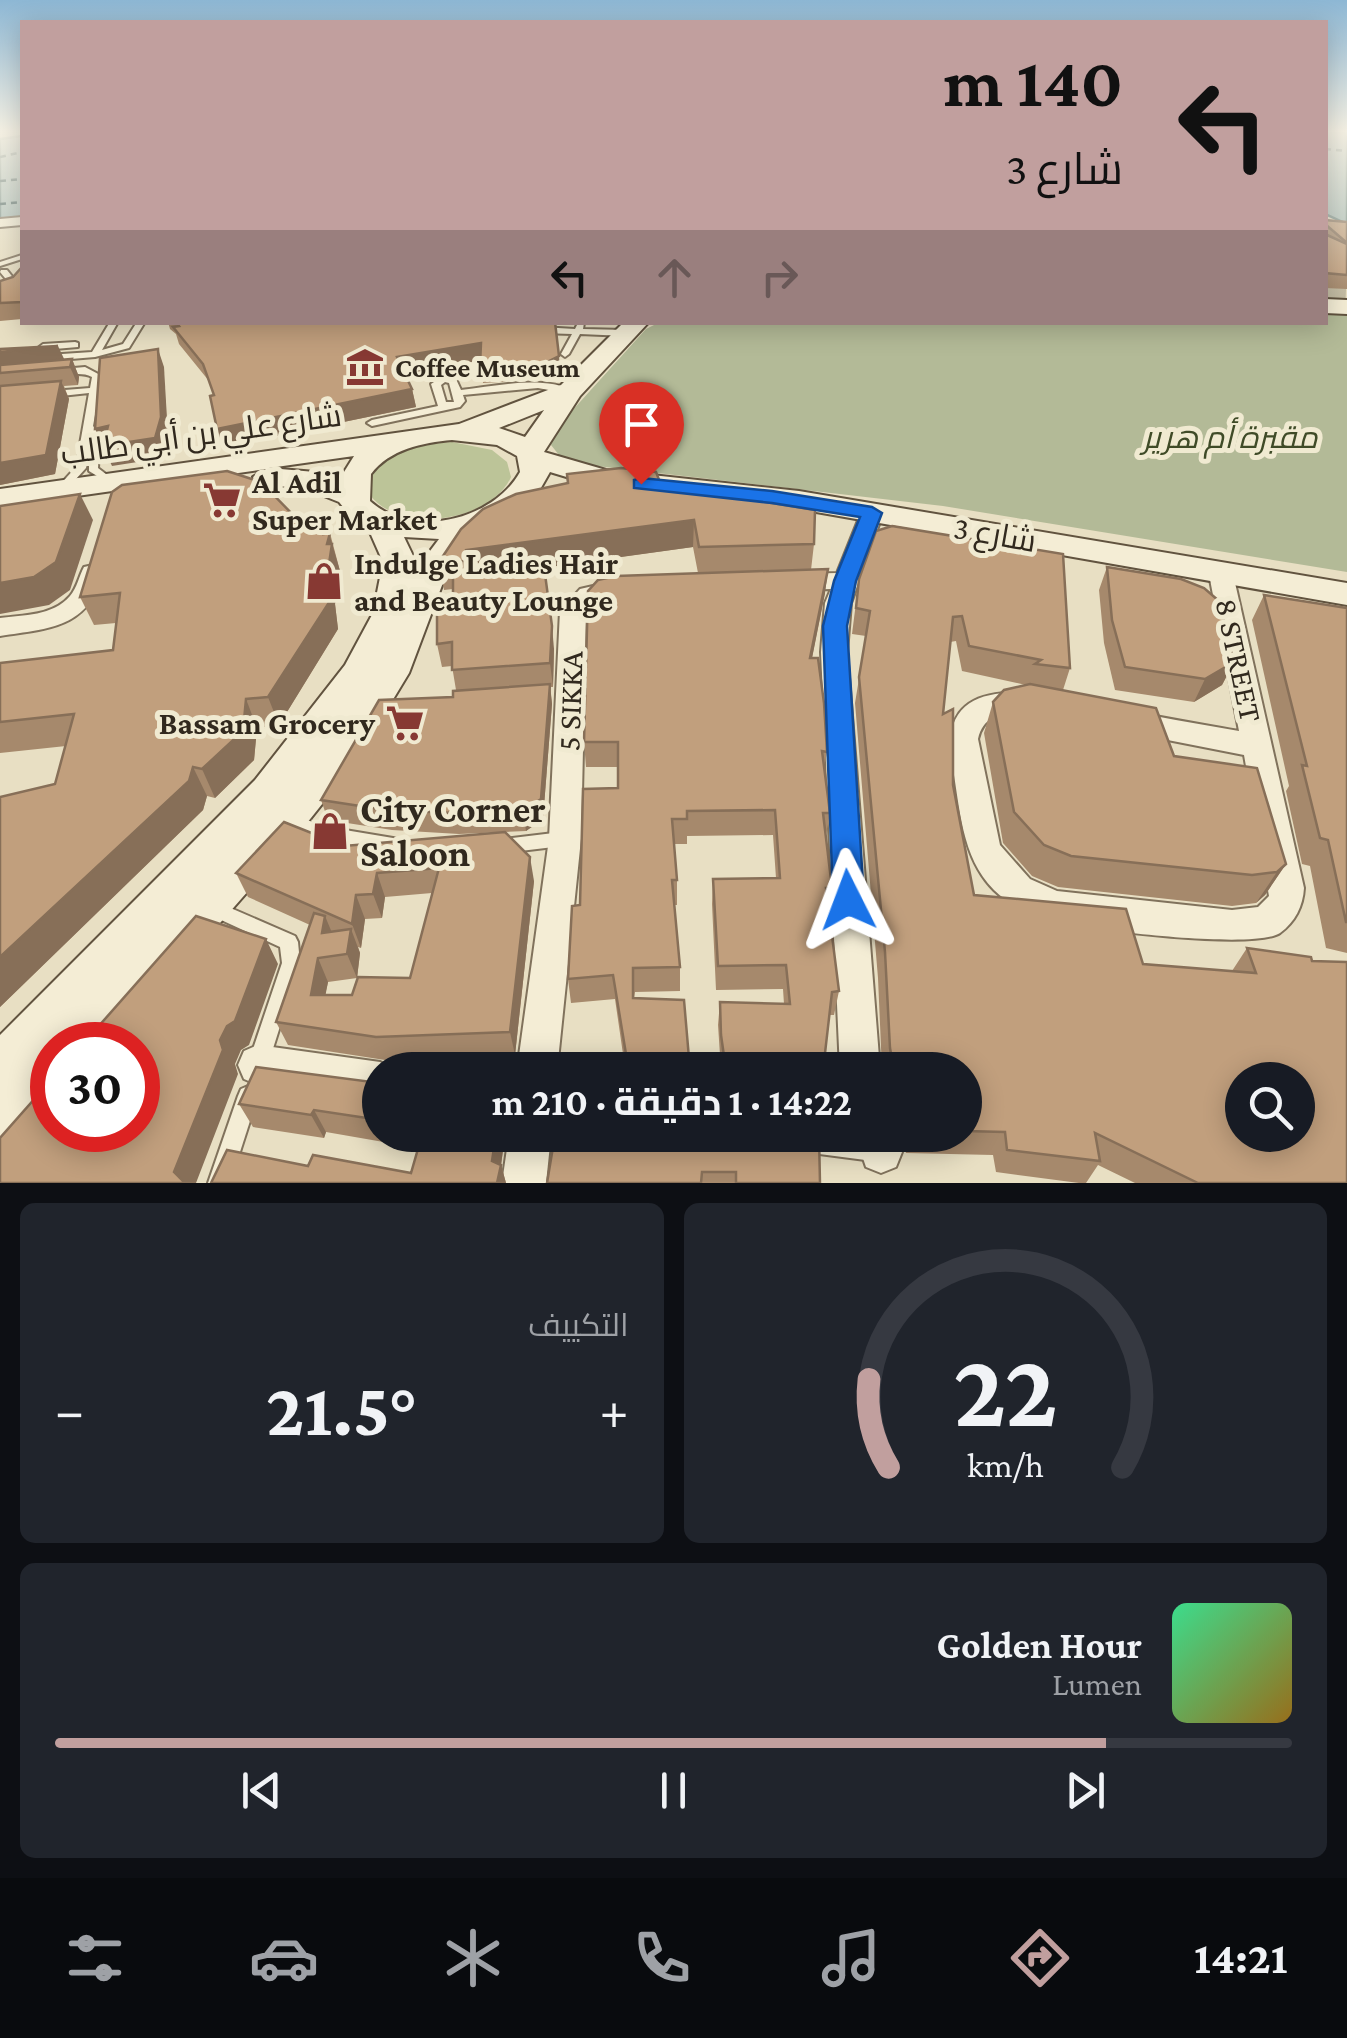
<!DOCTYPE html>
<html lang="ar">
<head>
<meta charset="utf-8">
<style>
  body { margin:0; font-family:"Crimson Pro",Cairo,serif; background:#20242c; color:#f1f3f6; direction:rtl; height:100vh; display:flex; flex-direction:column; font-size:38px; white-space:nowrap }
  * { box-sizing:border-box; margin:0 }
  p { font-size:32px; color:#9ea1a6 }
  .icon { flex:none; width:55px; height:55px; fill:none; stroke:currentColor; stroke-width:2; stroke-linecap:round; stroke-linejoin:round }
  .map { position:relative; height:1183px; overflow:hidden; direction:ltr }
  .details { display:flex; flex-direction:column; gap:20px; padding:20px; background:#0d0f14; flex:1 }
  .details>* { flex:none }
  .banner { position:absolute; left:20px; top:20px; width:1308px; height:305px; border-radius:0px; box-shadow:0 5px 25px #0003; direction:rtl; background:#c19f9e; color:#111; overflow:hidden }
  .buttons { position:absolute; left:1225px; top:1062px; display:grid; gap:20px }
  .buttons a { display:grid; place-items:center; width:90px; height:90px; border-radius:50%; background:#171b24; box-shadow:0 5px 25px #0003; font-size:50px }
  .speed { position:absolute; left:30px; top:1022px; display:flex; gap:20px; font-size:50px; font-weight:700; text-align:center }
  .speed>* { display:grid; place-content:center; width:130px; height:130px; border-radius:50%; background:#171b24; box-shadow:0 5px 25px #0003; line-height:1 }
  .speed .limit { border:15px solid #d22; background:#fff; color:#111 }
  .pin { position:absolute; display:grid; place-items:center; width:85px; height:85px; color:#fff; margin:-102px -42px; border-radius:50% 50% 50% 0; rotate:-45deg; box-shadow:0 0 10px #0007 }
  .pin .icon { rotate:45deg }
  .me { position:absolute; width:110px; margin:-55px; rotate:357deg; stroke-linejoin:round; filter:drop-shadow(0 0 8px #0008) }
  .turn { display:flex; align-items:center; gap:35px; height:210px; padding:0 40px; font-size:45px }
  .turn .icon { width:130px; height:130px; stroke-width:2.5 }
  .turn b { display:block; font-size:70px; line-height:85px }
  .lanes { display:flex; align-items:center; height:95px; padding:0 40px; background:#0003; justify-content:center; gap:50px; direction:ltr }
  .lanes .off { opacity:.35 }
  .big { font-size:75px; font-weight:700; line-height:1.1 }
  .details .tile { flex:1; display:flex; flex-direction:column; justify-content:center; gap:15px; min-width:0; padding:0 35px; border-radius:15px; background:#20242c }
  .details .dial { align-items:center; gap:0 }
  .dial svg { height:260px; overflow:visible; fill:none; stroke:#363941; stroke-width:7; stroke-linecap:round; text-anchor:middle }
  .dial text { fill:#f1f3f6; stroke:none }
  .song { display:flex; align-items:center; gap:30px }
  .cover { width:120px; height:120px; border-radius:15px; background:linear-gradient(135deg,hsl(150 70% 55%),hsl(40 70% 35%)) }
  .played { height:10px; border-radius:5px; background:linear-gradient(90deg,#c19f9e 85%,#363941 85%) }
  .keys { display:flex; justify-content:space-around; direction:ltr }
  .heat { display:flex; justify-content:space-between; align-items:center; font-size:55px; direction:ltr }
  .details .tiles { flex:1; display:grid; gap:20px; grid-template-columns:1fr 1fr }
  .tile:last-child { grid-column:span 2 }
  .trip { position:absolute; left:362px; top:1052px; width:620px; height:100px; border-radius:50px; background:#171b24; box-shadow:0 5px 25px #0003; font-weight:700; line-height:100px; text-align:center; direction:rtl }
  .dock { display:flex; height:160px; justify-content:space-around; align-items:center; background:#090b0e; color:#9ea1a6 }
  .dock .icon { width:70px; height:70px }
  .dock .current { color:#c19f9e }
  .dock b { font-size:45px; color:#f1f3f6 }
  .map>svg:first-child { display:block }
</style>
</head>
<body>
<div class="map">
<svg width="1347" height="1183" viewBox="0 0 1347 1183">
  <rect width="100%" height="100%" fill="#e8dfc3"/>
  <path fill="#bcc498" d="M452 442 492 450 507 462 511 477C491 522 400 535 370 495V479C387 451 421 444 452 442Z"/>
  <path fill="#b3ba97" d="M1325 311 1347 312V572L943 506 579 464 559 455 551 445V434L646 329 658 323 1325 322Z"/>
  <g fill="#a4bbb6" stroke="#6d8883" stroke-width="2.5">
    <path d="M1325 132H1347V224L1325 214Z"/>
    <path d="M22 136V218L0 219V139Z"/>
  </g>
  <g fill="none" stroke-linecap="round" stroke-linejoin="round">
    <g stroke="#2f4f4f" stroke-width="2.5" stroke-dasharray="6 5" stroke-linecap="butt">
      <path d="M1325 149 1347 151"/>
      <path d="M0 157 22 152"/>
      <path d="M0 181 22 179"/>
      <path d="M0 204 22 202"/>
    </g>
    <path stroke="#c3bba2" stroke-width="21" stroke-dasharray="21 10" stroke-linecap="butt" d="M1325 289 1347 290"/>
    <g stroke="#80725c" stroke-width="4">
      <g id="lane">
        <path d="M22 255V259L0 266V262Z"/>
        <path d="M1 270H7L19 285 0 295V290L10 284 0 272Z"/>
        <path d="M110 322H118L102 350 123 344 137 322H145L129 348 95 357 47 361 43 358 47 355 92 352Z"/>
        <path d="M578 323H584L583 329 626 330 630 333 626 336 580 334 569 354 565 357 561 354 572 334 541 333 537 330 541 327 575 329Z"/>
        <path d="M75 342 78 343V347L43 350 39 347 43 344Z"/>
        <path d="M85 367 102 376 93 426 100 434 98 468 115 481 110 484 89 471V453L86 468 66 490 62 491 57 488 76 467 89 393 52 397 47 394 52 391 90 388 92 377C79 370 67 378 57 372L62 369Z"/>
        <path d="M443 376 456 379 461 390C497 386 541 375 575 391L570 394 538 388 463 395 465 401 460 407 372 426 367 423 372 420 438 406 431 384ZM445 382 449 383 454 402H446L441 385Z"/>
        <path d="M290 815 333 828 393 838 399 840 401 845 399 850 393 852 333 842 284 827 282 822 284 817Z"/>
        <path d="M562 832 568 834 570 839 568 844 562 846 503 853 497 851 495 846 497 841 503 839Z"/>
        <path d="M212 900 295 936 298 942 300 963 270 1058 267 1065 260 1068 253 1065 250 1058 282 963 280 947 206 913 203 908 206 903Z"/>
        <path d="M248 1086 255 1089 258 1096 230 1183H208L238 1096 241 1089Z"/>
        <path d="M796 1135C823 1135 855 1132 881 1142L884 1150 881 1158 873 1161 804 1152 796 1149 793 1141Z"/>
      </g>
    </g>
    <g stroke="#80725c" stroke-width="4">
      <g id="street">
        <path d="M22 217V225L0 227V219Z"/>
        <path d="M872 506 883 513 851 603 847 652 880 1070H840L821 652 825 603 831 589 794 590 782 582 794 574 837 573 861 513Z"/>
        <path d="M93 565 105 572C87 628 52 628 0 636V618C23 615 53 616 70 596 77 588 79 576 84 567Z"/>
        <path d="M1221 566 1233 574 1304 888C1303 906 1295 922 1280 933 1255 950 1089 930 1054 921 1034 916 1009 905 994 890 961 857 960 807 952 763 935 661 1056 697 1112 708 1155 716 1197 724 1239 731L1209 574ZM1020 711 1244 755 1269 896 1258 907 1232 910 1057 891 1030 879 1000 845 978 739C983 717 999 713 1020 711Z"/>
        <path d="M619 580 628 582 631 588 628 594 598 601 586 613 581 839 557 1070H517L549 839 560 611 580 589Z"/>
        <path d="M258 1045 380 1062 395 1070H380V1102L258 1085 244 1079 238 1065 244 1051Z"/>
        <path d="M509 1135H551L546 1183H502Z"/>
        <path d="M855 1135H897L902 1152 896 1167 881 1173 866 1167Z"/>
      </g>
    </g>
    <g stroke="#61533f" stroke-width="4">
      <g id="secondary">
        <path d="M1325 299 1347 300V314L1325 313Z"/>
        <path d="M624 322H649L580 396 544 452 606 470 799 491 1347 583V605L799 509 603 488 550 472 534 500 509 520 491 527 463 553 444 580 409 673 354 764 299 833 113 1045H52V1113L21 1149 0 1157V1035L255 780 345 665 373 613 383 562 368 528 353 519 339 502 309 490 257 483 253 477 266 469 0 507V489L459 424 561 385ZM544 410 525 437 499 428ZM452 440 497 445 517 456 520 472C493 520 413 540 370 501L371 474C390 449 422 443 452 440ZM354 456 339 480 315 472 269 468ZM404 537 439 539 415 571 416 562Z"/>
      </g>
    </g>
    <use href="#lane" fill="#f4edd5" fill-rule="evenodd"/>
    <use href="#street" fill="#f4edd5" fill-rule="evenodd"/>
    <use href="#secondary" fill="#f4edd5" fill-rule="evenodd"/>
  </g>
  <g fill="#a6896c" fill-rule="evenodd">
    <path d="M1325 220 1347 222V289L1325 288Z"/>
    <path d="M22 267V319L0 321V281L13 277Z"/>
    <path d="M168 322H555L560 374 548 379 483 383 480 360 405 374 412 389 416 407 223 447 214 395 209 381 179 344 176 334 170 329Z"/>
    <path d="M0 349 64 360 72 359 79 377 78 385 64 386 69 399 55 474 0 485Z"/>
    <path d="M661 485 814 544 811 570 825 593 812 658 827 752 824 768 830 813 826 836 832 888 828 910 839 991 834 1015H829L822 1070H721L718 1025 720 1002 784 1004 783 989 716 990 712 904 713 879 776 878 773 835 687 836V844H674L677 880V905H674L680 967V991L635 992 634 998 690 1070 623 1054 615 999 571 1003 568 979 580 905 618 788V767H586L584 742 698 573 693 547 495 574 554 649 553 687H550L552 704 543 819 526 831 459 834 392 830 328 820 321 800 453 697 456 690 452 666 442 667 437 644 453 609V589L444 590 439 562Z"/>
    <path d="M299 521 318 527 327 526 330 533 340 571 335 604 338 629 279 725 257 728 254 760 215 798 207 796 203 810 0 1007V797L55 784 66 746 0 753V663L113 650 116 623 94 625 80 597Z"/>
    <path d="M876 531 1070 668 1063 690 1174 756 1286 864 1265 895 1256 903 1232 906 1058 887 1032 876 1003 843 984 733 993 702 1026 685 962 671 956 641 950 642 943 714 953 785 974 895 1143 964 1232 971 1247 948 1347 1183H1135L1098 1165 1086 1183H1079L996 1172 993 1155 906 1153 901 1135H965V1070H882L878 978 855 703 866 636 852 634 859 579Z"/>
    <path d="M1107 567 1234 662 1222 685 1194 702 1115 690 1104 643 1099 590Z"/>
    <path d="M1264 595 1347 608V953L1326 948 1310 866 1302 864 1286 791 1289 786 1252 620Z"/>
    <path d="M344 846 534 881 515 1055 385 1060 288 1045 276 1022 310 925 248 897 236 873ZM432 893 410 978 352 995H325L328 982 357 978 360 953 358 947 361 948 365 919 382 918 385 897Z"/>
    <path d="M380 1083V1135H505L501 1165 506 1183H211L308 1166 411 1173 418 1148 326 1132 324 1138 253 1127 239 1104Z"/>
    <path d="M555 1135 820 1183H547Z"/>
  </g>
  <g fill="#876f58">
    <path d="M481 343 483 360 400 375 397 357Z"/>
    <path d="M58 346 66 363 0 370V352Z"/>
    <path d="M158 349 164 367 168 436 163 458 112 466 95 429Z"/>
    <path d="M559 356 560 374 548 379 547 362Z"/>
    <path d="M72 359 79 377 78 385 70 367Z"/>
    <path d="M61 381 69 399 55 474 0 485V463Z"/>
    <path d="M412 389 416 407 223 447 217 429Z"/>
    <path d="M80 494 93 520 70 590 49 605 0 614V583Z"/>
    <path d="M694 520 693 547 470 578 471 588 466 550Z"/>
    <path d="M327 526 340 571 335 604 338 629 279 725 268 697Z"/>
    <path d="M828 569 825 593 807 683 810 658Z"/>
    <path d="M552 626 554 649 553 687 550 663Z"/>
    <path d="M1234 662 1222 685 1194 702 1205 679Z"/>
    <path d="M550 684 552 704 543 819 526 831 523 811Z"/>
    <path d="M246 699 257 728 254 760 215 798 202 769Z"/>
    <path d="M193 767 207 796 203 810 0 1007V957Z"/>
    <path d="M530 857 534 881 515 1055 510 1032Z"/>
    <path d="M1286 864 1265 895 1256 903 1277 872Z"/>
    <path d="M377 873 385 897 382 918 373 894Z"/>
    <path d="M356 895 365 919 361 948 352 924Z"/>
    <path d="M325 916 335 940 322 933Z"/>
    <path d="M351 929 360 953 357 978 347 954Z"/>
    <path d="M266 939 278 964 249 1045 241 1050 235 1064 238 1074 196 1183H183L174 1172 220 1040Z"/>
    <path d="M318 958 328 982 321 1018 311 995Z"/>
    <path d="M314 1110 326 1132 324 1138 311 1115Z"/>
    <path d="M496 1135H505L501 1165 506 1183H497L492 1161Z"/>
  </g>
  <g fill="#c19f7d" stroke="#876f58" stroke-width="2.5" fill-rule="evenodd">
    <path d="M1325 220 1347 222V243L1325 224Z"/>
    <path d="M1325 234 1347 244V275L1325 273Z"/>
    <path d="M22 267V302L0 303V281L13 277Z"/>
    <path d="M176 322H555L559 356 547 362 480 366 481 343 397 357 412 389 217 429 210 396 214 395 203 364 173 327 179 326Z"/>
    <path d="M58 346 0 352V349Z"/>
    <path d="M158 349 161 417 155 438 103 446 108 426 95 429 100 358Z"/>
    <path d="M72 359 70 367 0 373V365Z"/>
    <path d="M61 381 46 455 0 463V386Z"/>
    <path d="M621 468 656 472 661 485 815 510 814 544 699 547 694 520 466 550V561L439 562 461 529 483 509 516 494 568 483 567 474Z"/>
    <path d="M227 471 261 482 299 521 316 519 315 527 327 526 324 534 330 533 327 544H332L327 577 330 601 268 697 246 699 243 731 202 769 193 767 189 781 0 957V797L55 784 74 714 0 722V663L113 650 120 593 80 597 112 492 122 485Z"/>
    <path d="M80 494 56 562 34 577 0 583V506Z"/>
    <path d="M892 526 1063 554 1070 668 1035 664 1041 660 969 646 962 616 953 617 943 714 953 709V785L974 895 1126 909 1143 964 1256 973 1247 948 1311 957 1312 961 1347 962V1183H1198L1095 1133 1100 1161 1007 1150 1005 1132 965 1131V1070H894L890 1048 885 952 859 677 870 611 856 608 859 579 876 531ZM1242 1080H1298V1135H1242Z"/>
    <path d="M1107 567 1181 579 1204 588 1219 601 1234 662 1205 679 1125 667 1112 620Z"/>
    <path d="M828 569 810 658H818L824 703 827 752 822 751 830 813H823L832 888H826L839 991 832 992 824 1062 820 1070H726L721 1035 720 1002 790 1004 786 965 718 966 713 879 780 878 775 810 687 811V819H672L677 880H672L680 967 633 968V998L684 1000 690 1070H588V1055L626 1054 613 975 568 979 572 906 580 905 583 789 618 788V742H584L588 591 598 580 616 576Z"/>
    <path d="M453 574H545L552 626 550 663 452 670V642L437 644V611L453 609Z"/>
    <path d="M1264 595 1347 608V922H1346L1328 840 1320 838 1302 765 1307 766Z"/>
    <path d="M550 684 541 799 523 811 454 813 386 810 321 800 379 700 453 697V691Z"/>
    <path d="M1030 684 1156 708 1174 756 1257 768 1286 864 1277 872 1252 875 1071 856 1044 845 1014 812 993 702 1004 690Z"/>
    <path d="M284 822 344 846 505 832 530 857 510 1032 376 1037 276 1022 314 913 325 916 322 933 351 929 347 954 318 958 311 995H352L358 977 410 978 439 868 377 873 373 894 356 895 352 924 236 873Z"/>
    <path d="M196 916 266 939 235 1021 227 1026 220 1040 223 1050 174 1172 185 1183H0V1138L52 1079V1130H138V1045H82Z"/>
    <path d="M256 1067 380 1083V1120L314 1110 311 1115 239 1104Z"/>
    <path d="M422 1135H496L492 1161 501 1165 497 1183H211L227 1150 308 1166 313 1155 411 1173Z"/>
    <path d="M555 1135H819L820 1183H736V1172H702L701 1183H547Z"/>
  </g>
  <linearGradient id="sky" x2="0" y2="1"><stop stop-color="#8db7d4"/><stop offset="0.44" stop-color="#f5f1e4"/><stop offset="1" stop-color="#f5f1e4" stop-opacity="0"/></linearGradient>
  <rect width="1347" height="298" fill="url(#sky)"/>
  <path fill="#1a73e8" stroke="#114b97" stroke-width="2.5" d="M641 478 772 491 872 507 882 513 856 581 847 626 864 900 860 910 848 914 837 910 833 900 823 626 834 581 860 517 772 503 634 488V480Z"/>
  <defs>
    <g id="museum-bare" transform="scale(3)"><path d="M0-6L6-3V-2H-6V-3ZM-5-1h2V3h-2ZM-1-1h2V3h-2ZM3-1h2V3H3ZM-6 4H6V6H-6Z" fill="#873933" stroke="#f0ead1" stroke-width="2.5" paint-order="stroke"/></g>
    <g id="supermarket-bare" transform="scale(3)"><path d="M-6-5.5h2.5l.6 2H6L4.5 2H-2.5L-4.4-4H-6ZM-1.5 3.2a1.3 1.3 0 1 0 .1 0ZM3 3.2a1.3 1.3 0 1 0 .1 0Z" fill="#873933" stroke="#f0ead1" stroke-width="2.5" paint-order="stroke"/></g>
    <g id="shop-bare" transform="scale(3)"><path d="M-5-2.5h2.3a2.7 3.5 0 0 1 5.4 0H5L5.5 6h-11ZM-1.5-2.5h3a1.5 2.3 0 0 0-3 0Z" fill="#873933" stroke="#f0ead1" stroke-width="2.5" paint-order="stroke"/></g>
  </defs>
  <g fill-rule="evenodd">
    <use href="#museum-bare" x="365" y="367"/>
    <use href="#supermarket-bare" x="222" y="500"/>
    <use href="#shop-bare" x="324" y="581"/>
    <use href="#supermarket-bare" x="405" y="723"/>
    <use href="#shop-bare" x="330" y="831"/>
  </g>
  <g text-anchor="middle" stroke-width="10" stroke-linejoin="round" paint-order="stroke">
    <g font-size="28" font-weight="bold" fill="#31291e" stroke="#f0ead1" text-anchor="start">
      <text x="395" y="377">Coffee Museum</text>
    </g>
    <g font-size="32" fill="#31291e" stroke="#f0ead1">
      <text transform="translate(201 434) rotate(-8)" y="11">شارع علي بن أبي طالب</text>
      <text transform="translate(995 534) rotate(10)" y="11">شارع 3</text>
      <text transform="translate(1239 660) rotate(78)" y="11">8 STREET</text>
      <text transform="translate(570 701) rotate(-88)" y="11">5 SIKKA</text>
    </g>
    <g font-size="32" font-style="italic" fill="#3f4b27" stroke="#f0ead1">
      <text x="1230" y="448">مقبرة أم هرير</text>
    </g>
    <g font-size="32" font-weight="bold" fill="#31291e" stroke="#f0ead1" text-anchor="start">
      <text x="252" y="493">Al Adil<tspan x="252" dy="37">Super Market</tspan></text>
      <text x="354" y="574">Indulge Ladies Hair<tspan x="354" dy="37">and Beauty Lounge</tspan></text>
      <text x="375" y="734" text-anchor="end">Bassam Grocery</text>
    </g>
    <g font-size="38" font-weight="bold" fill="#31291e" stroke="#f0ead1" text-anchor="start">
      <text x="360" y="822">City Corner<tspan x="360" dy="44">Saloon</tspan></text>
    </g>
  </g>
</svg>
<div class="buttons">
<a><svg class="icon" aria-label="search" viewBox="0 0 24 24"><circle cx="10" cy="10" r="6"/><path d="M15 15l6 6"/></svg></a>
</div>
<div class="speed"><div class="limit">30</div></div>
<div class="pin" style="left:641px;top:484px;background:#d93025"><svg class="icon" aria-label="arrive" viewBox="0 0 24 24"><path d="M6 21V4h12l-3 4 3 4H6"/></svg></div>
<svg class="me" style="left:848px;top:900px" viewBox="-20 -20 40 40"><path d="M0-17L14 15 0 8-14 15z" fill="#1a73e8" stroke="#fff" stroke-width="4"/></svg>
<div class="trip">14:22 · 1 دقيقة · 210 m</div>
<div class="banner">
<div class="turn"><svg class="icon" aria-label="left" viewBox="0 0 24 24"><path d="M17 20v-9H6M10 6l-5 5 5 5"/></svg><div><b>140 m</b>شارع 3</div></div>
<div class="lanes"><svg class="icon" aria-label="left" viewBox="0 0 24 24"><path d="M17 20v-9H6M10 6l-5 5 5 5"/></svg><svg class="icon off" aria-label="ahead" viewBox="0 0 24 24"><path d="M12 20V5M6 11l6-6 6 6"/></svg><svg class="icon off" aria-label="right" viewBox="0 0 24 24"><path d="M7 20v-9h11M14 6l5 5-5 5"/></svg></div>
</div>
</div>
<section class="details">
<div class="tiles">
<div class="tile dial"><svg viewBox="0 0 100 80">
<path d="M14 69A42 42 0 1 1 86 69"/>
<path d="M14 69A42 42 0 0 1 8 42" stroke="#c19f9e"/>
<text x="50" y="56" font-size="32" font-weight="700">22</text>
<text x="50" y="72" font-size="11">km/h</text>
</svg></div>
<div class="tile"><p>التكييف</p>
<div class="heat"><a>−</a><b class="big">21.5°</b><a>+</a></div>
</div>
<div class="tile">
<div class="song"><i class="cover"></i><div><b>Golden Hour</b><p>Lumen</p></div></div>
<div class="played"></div>
<div class="keys"><svg class="icon" aria-label="previous" viewBox="0 0 24 24"><path d="M18 5L8 12l10 7zM5 5v14"/></svg><svg class="icon" aria-label="pause" viewBox="0 0 24 24"><path d="M8 5v14M16 5v14"/></svg><svg class="icon" aria-label="next" viewBox="0 0 24 24"><path d="M6 5l10 7-10 7zM19 5v14"/></svg></div>
</div>
</div>
</section>
<nav class="dock">
<b>14:21</b>
<svg class="icon current" aria-label="directions" viewBox="0 0 24 24"><path d="M12 3l9 9-9 9-9-9zM9 14v-3h6M13 9l2 2-2 2"/></svg>
<svg class="icon" aria-label="music" viewBox="0 0 24 24"><path d="M9 18V5l10-2v13"/><circle cx="6" cy="18" r="3"/><circle cx="16" cy="16" r="3"/></svg>
<svg class="icon" aria-label="phone" viewBox="0 0 24 24"><path d="M5 4h4l2 5-3 2q2 4 5 5l2-3 5 2v4C11 20 4 13 5 4z"/></svg>
<svg class="icon" aria-label="climate" viewBox="0 0 24 24"><path d="M12 3v18M4 7l16 10M4 17L20 7"/></svg>
<svg class="icon" aria-label="car" viewBox="0 0 24 24"><path d="M5 17H2v-5l4-1 3-4h7l3 4 3 1v5h-3M9 17h6M6 11h13"/><circle cx="7" cy="17" r="2"/><circle cx="17" cy="17" r="2"/></svg>
<svg class="icon" aria-label="filters" viewBox="0 0 24 24"><path d="M4 7h16M4 17h16"/><circle cx="9" cy="7" r="2"/><circle cx="15" cy="17" r="2"/></svg>
</nav>
</body>
</html>
